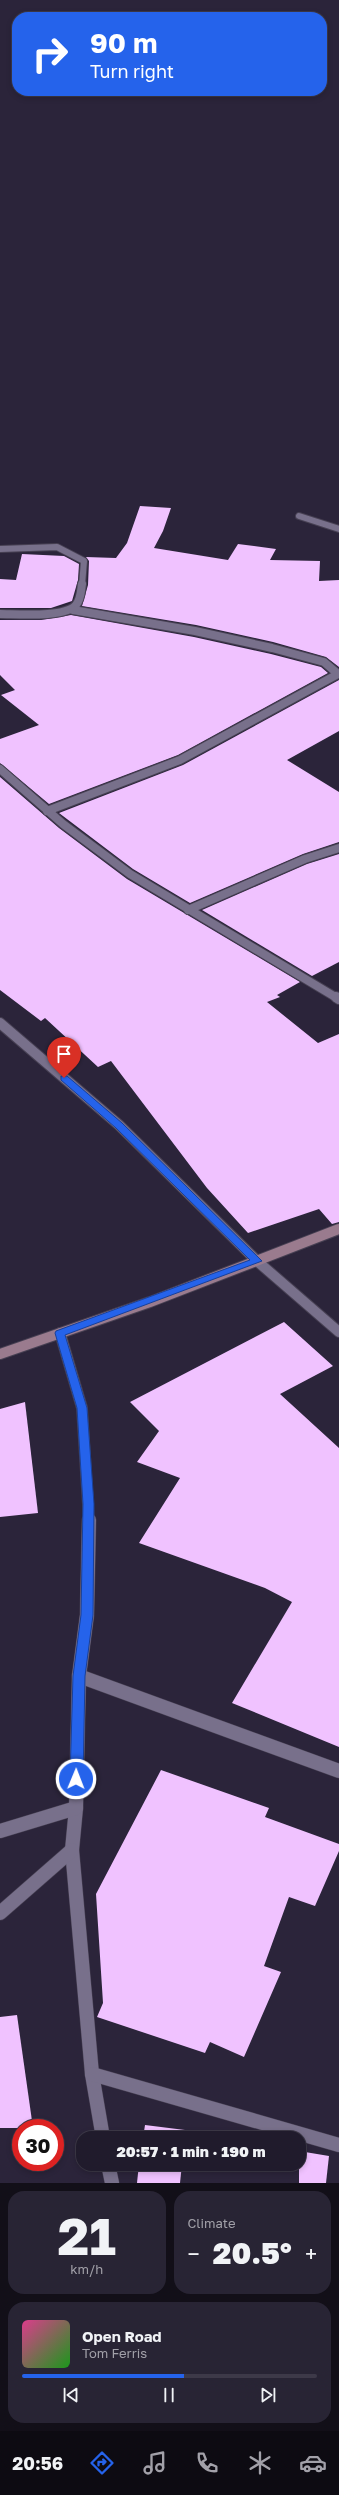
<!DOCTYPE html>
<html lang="en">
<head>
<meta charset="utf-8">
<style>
  body { margin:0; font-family:"Golos Text",sans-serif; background:#282434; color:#f1f3f6; height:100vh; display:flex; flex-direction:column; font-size:15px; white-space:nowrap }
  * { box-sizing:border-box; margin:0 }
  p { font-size:13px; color:#a2a1a9 }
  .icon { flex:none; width:22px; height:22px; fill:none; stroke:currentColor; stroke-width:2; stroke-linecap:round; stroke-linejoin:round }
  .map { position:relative; height:2183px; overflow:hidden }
  .panel { display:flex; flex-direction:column; gap:8px; padding:8px; background:#120f18; flex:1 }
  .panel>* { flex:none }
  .guide { position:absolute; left:12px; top:12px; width:315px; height:84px; border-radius:16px; box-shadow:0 2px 6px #0003,0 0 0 1px #3d3948; background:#2563eb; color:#fff; overflow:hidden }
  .speed { position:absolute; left:12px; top:2119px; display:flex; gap:8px; font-size:20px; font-weight:700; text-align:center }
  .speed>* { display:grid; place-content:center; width:52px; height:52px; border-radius:50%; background:#201b2c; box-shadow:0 2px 6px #0003,0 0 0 1px #3d3948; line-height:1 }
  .speed .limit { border:6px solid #d22; background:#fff; color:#111 }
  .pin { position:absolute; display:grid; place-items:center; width:34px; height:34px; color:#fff; margin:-41px -17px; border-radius:50% 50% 50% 0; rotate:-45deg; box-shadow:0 0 4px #0007 }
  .pin .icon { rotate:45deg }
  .me { position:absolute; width:44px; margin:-22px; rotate:1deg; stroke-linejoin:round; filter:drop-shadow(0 0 3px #0008) }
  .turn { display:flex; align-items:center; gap:14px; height:84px; padding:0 12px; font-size:18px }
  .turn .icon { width:52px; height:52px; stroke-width:2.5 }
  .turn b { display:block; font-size:28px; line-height:34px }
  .big { font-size:30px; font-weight:800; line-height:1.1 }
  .panel .tile { flex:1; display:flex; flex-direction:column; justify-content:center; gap:6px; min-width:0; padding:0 14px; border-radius:16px; background:#282434 }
  .panel .dial { align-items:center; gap:0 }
  .dial b { font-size:52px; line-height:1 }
  .song { display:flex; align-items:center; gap:12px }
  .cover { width:48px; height:48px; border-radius:6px; background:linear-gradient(135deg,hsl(330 70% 55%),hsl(120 70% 35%)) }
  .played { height:4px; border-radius:2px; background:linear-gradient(90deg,#2563eb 55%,#3d3948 55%) }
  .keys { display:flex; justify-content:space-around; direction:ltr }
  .heat { display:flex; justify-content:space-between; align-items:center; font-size:22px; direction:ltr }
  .panel .tiles { flex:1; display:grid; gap:8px; grid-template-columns:1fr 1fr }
  .tile:last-child { grid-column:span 2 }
  .trip { position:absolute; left:76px; top:2131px; width:230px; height:40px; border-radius:16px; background:#201b2c; box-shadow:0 2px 6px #0003,0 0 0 1px #3d3948; font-weight:800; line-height:40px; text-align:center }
  .tab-bar { display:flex; height:64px; justify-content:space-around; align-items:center; background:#0d0b12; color:#a2a1a9 }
  .tab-bar .icon { width:28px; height:28px }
  .tab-bar .active { color:#2563eb }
  .tab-bar b { font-size:18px; color:#f1f3f6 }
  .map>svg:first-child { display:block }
</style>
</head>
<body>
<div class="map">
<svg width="339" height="2183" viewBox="0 0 339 2183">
  <rect width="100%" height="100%" fill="#2b243a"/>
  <g fill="#f0c2ff">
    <path d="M140 506 171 508 163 531 154 548 228 560 238 544 276 549 270 560 320 561 319 581 339 580V667L326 657 273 642 196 625 82 606 88 585 89 561 86 557 116 558 127 543Z"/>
    <path d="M22 554 64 556 79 564 78 580 72 601 51 608H0V579L16 580Z"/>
    <path d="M71 615 194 637 271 654 321 667 328 673 178 755 49 804 0 763V739L39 725 1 695 15 690 0 675V620H41Z"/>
    <path d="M339 680V731L287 760 339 792V842L303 854 190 903 133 869 59 813 183 765Z"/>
    <path d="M0 777 59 828 127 879 300 982 277 995 280 997 267 1002 318 1043 339 1034V1222L332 1224 319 1209 248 1233 207 1188 111 1061 98 1067 45 1018 41 1021 0 990Z"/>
    <path d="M339 854V962L312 976 202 910 307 864Z"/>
    <path d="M284 1322 333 1366 280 1394 339 1448V1747L232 1703 292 1602 265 1588 139 1543 180 1478 137 1462 159 1431 130 1402Z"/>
    <path d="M25 1402 38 1513 0 1517V1409Z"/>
    <path d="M161 1770 269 1808 265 1817 339 1844V1851L315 1906 289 1897 264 1966 281 1972 244 2057 210 2042 205 2053 97 2017 103 2003 96 1894Z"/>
    <path d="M17 2015 33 2128H0V2017Z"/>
    <path d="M145 2125 185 2130V2138H143Z"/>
    <path d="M299 2151 329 2156 326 2183H299Z"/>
    <path d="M139 2164H182L180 2183H137Z"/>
  </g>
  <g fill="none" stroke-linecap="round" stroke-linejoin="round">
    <g stroke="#474053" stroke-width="8">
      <g id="street-far3">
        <path d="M299 516 339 529"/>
        <path d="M0 549 57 547 84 561 82 585"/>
      </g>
    </g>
    <g stroke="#474053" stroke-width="10">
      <g id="street-far2">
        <path d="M0 614C17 614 65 618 76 605 81 599 81 591 82 584"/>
        <path d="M0 769 63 824 130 874 337 998"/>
        <path d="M47 811 180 760 338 674 324 662 272 648 195 631 73 610"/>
        <path d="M188 910 305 859 339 848"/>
      </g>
    </g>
    <g stroke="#474053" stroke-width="12">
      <g id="street-far1">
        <path d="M336 997 339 999"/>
        <path d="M0 1023 119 1125 257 1261 339 1332"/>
        <path d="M60 1333 82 1408 89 1521"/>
      </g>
    </g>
    <g stroke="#474053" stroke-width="15">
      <g id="street">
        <path d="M89 1520 87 1615 79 1676 76 1808 72 1850 92 2074 103 2138"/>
        <path d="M79 1676 339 1771"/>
        <path d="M0 1831 76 1808"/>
        <path d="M0 1913 72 1850"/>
        <path d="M92 2074 339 2145"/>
        <path d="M108 2164 112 2183"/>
      </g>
    </g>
    <g stroke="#474053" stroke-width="12">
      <path id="secondary" d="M0 1354 150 1302 339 1229"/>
    </g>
    <use href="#street-far3" stroke="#78708b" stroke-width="6"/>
    <use href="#street-far2" stroke="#78708b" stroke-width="8"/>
    <use href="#street-far1" stroke="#78708b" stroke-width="10"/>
    <use href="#street" stroke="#78708b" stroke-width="14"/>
    <use href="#secondary" stroke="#9a7b8e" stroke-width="10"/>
  </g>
  <path fill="#2563eb" stroke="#184099" d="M61 1076H67L122 1123 262 1261 65 1335 87 1408 94 1504 93 1615 85 1676 83 1779 76 1784 70 1779 73 1676 81 1615 83 1504 77 1408 55 1333 56 1331 250 1260 116 1128 61 1080Z"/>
</svg>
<div class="speed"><div class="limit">30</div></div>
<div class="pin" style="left:64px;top:1078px;background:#d93025"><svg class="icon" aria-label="arrive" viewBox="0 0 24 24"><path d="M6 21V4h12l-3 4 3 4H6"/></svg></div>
<svg class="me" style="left:76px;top:1779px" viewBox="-20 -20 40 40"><circle r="17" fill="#2563eb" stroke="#fff" stroke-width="3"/><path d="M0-11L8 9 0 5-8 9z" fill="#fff"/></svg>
<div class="trip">20:57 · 1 min · 190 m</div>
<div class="guide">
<div class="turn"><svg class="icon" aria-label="right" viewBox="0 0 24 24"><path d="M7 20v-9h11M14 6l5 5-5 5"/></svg><div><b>90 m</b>Turn right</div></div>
</div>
</div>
<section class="panel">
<div class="tiles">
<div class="tile dial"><b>21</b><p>km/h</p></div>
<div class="tile"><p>Climate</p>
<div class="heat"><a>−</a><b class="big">20.5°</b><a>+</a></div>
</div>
<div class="tile">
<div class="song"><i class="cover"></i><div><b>Open Road</b><p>Tom Ferris</p></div></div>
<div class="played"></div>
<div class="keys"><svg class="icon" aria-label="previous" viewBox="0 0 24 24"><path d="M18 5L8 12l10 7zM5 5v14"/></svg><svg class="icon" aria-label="pause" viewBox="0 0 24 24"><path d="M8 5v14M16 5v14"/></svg><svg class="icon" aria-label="next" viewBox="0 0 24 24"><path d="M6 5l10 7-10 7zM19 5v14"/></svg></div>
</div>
</div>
</section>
<nav class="tab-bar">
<b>20:56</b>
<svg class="icon active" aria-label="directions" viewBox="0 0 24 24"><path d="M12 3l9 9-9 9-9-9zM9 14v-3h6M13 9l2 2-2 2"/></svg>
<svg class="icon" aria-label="music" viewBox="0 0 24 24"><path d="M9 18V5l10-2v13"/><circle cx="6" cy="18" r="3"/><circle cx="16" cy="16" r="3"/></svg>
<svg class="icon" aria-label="phone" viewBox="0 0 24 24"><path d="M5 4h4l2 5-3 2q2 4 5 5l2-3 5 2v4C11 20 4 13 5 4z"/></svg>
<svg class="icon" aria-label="climate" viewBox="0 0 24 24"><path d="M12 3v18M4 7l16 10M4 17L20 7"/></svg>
<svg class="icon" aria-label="car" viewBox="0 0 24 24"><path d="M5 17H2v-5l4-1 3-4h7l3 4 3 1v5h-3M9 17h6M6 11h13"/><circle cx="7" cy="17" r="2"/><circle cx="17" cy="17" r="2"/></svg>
</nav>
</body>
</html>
